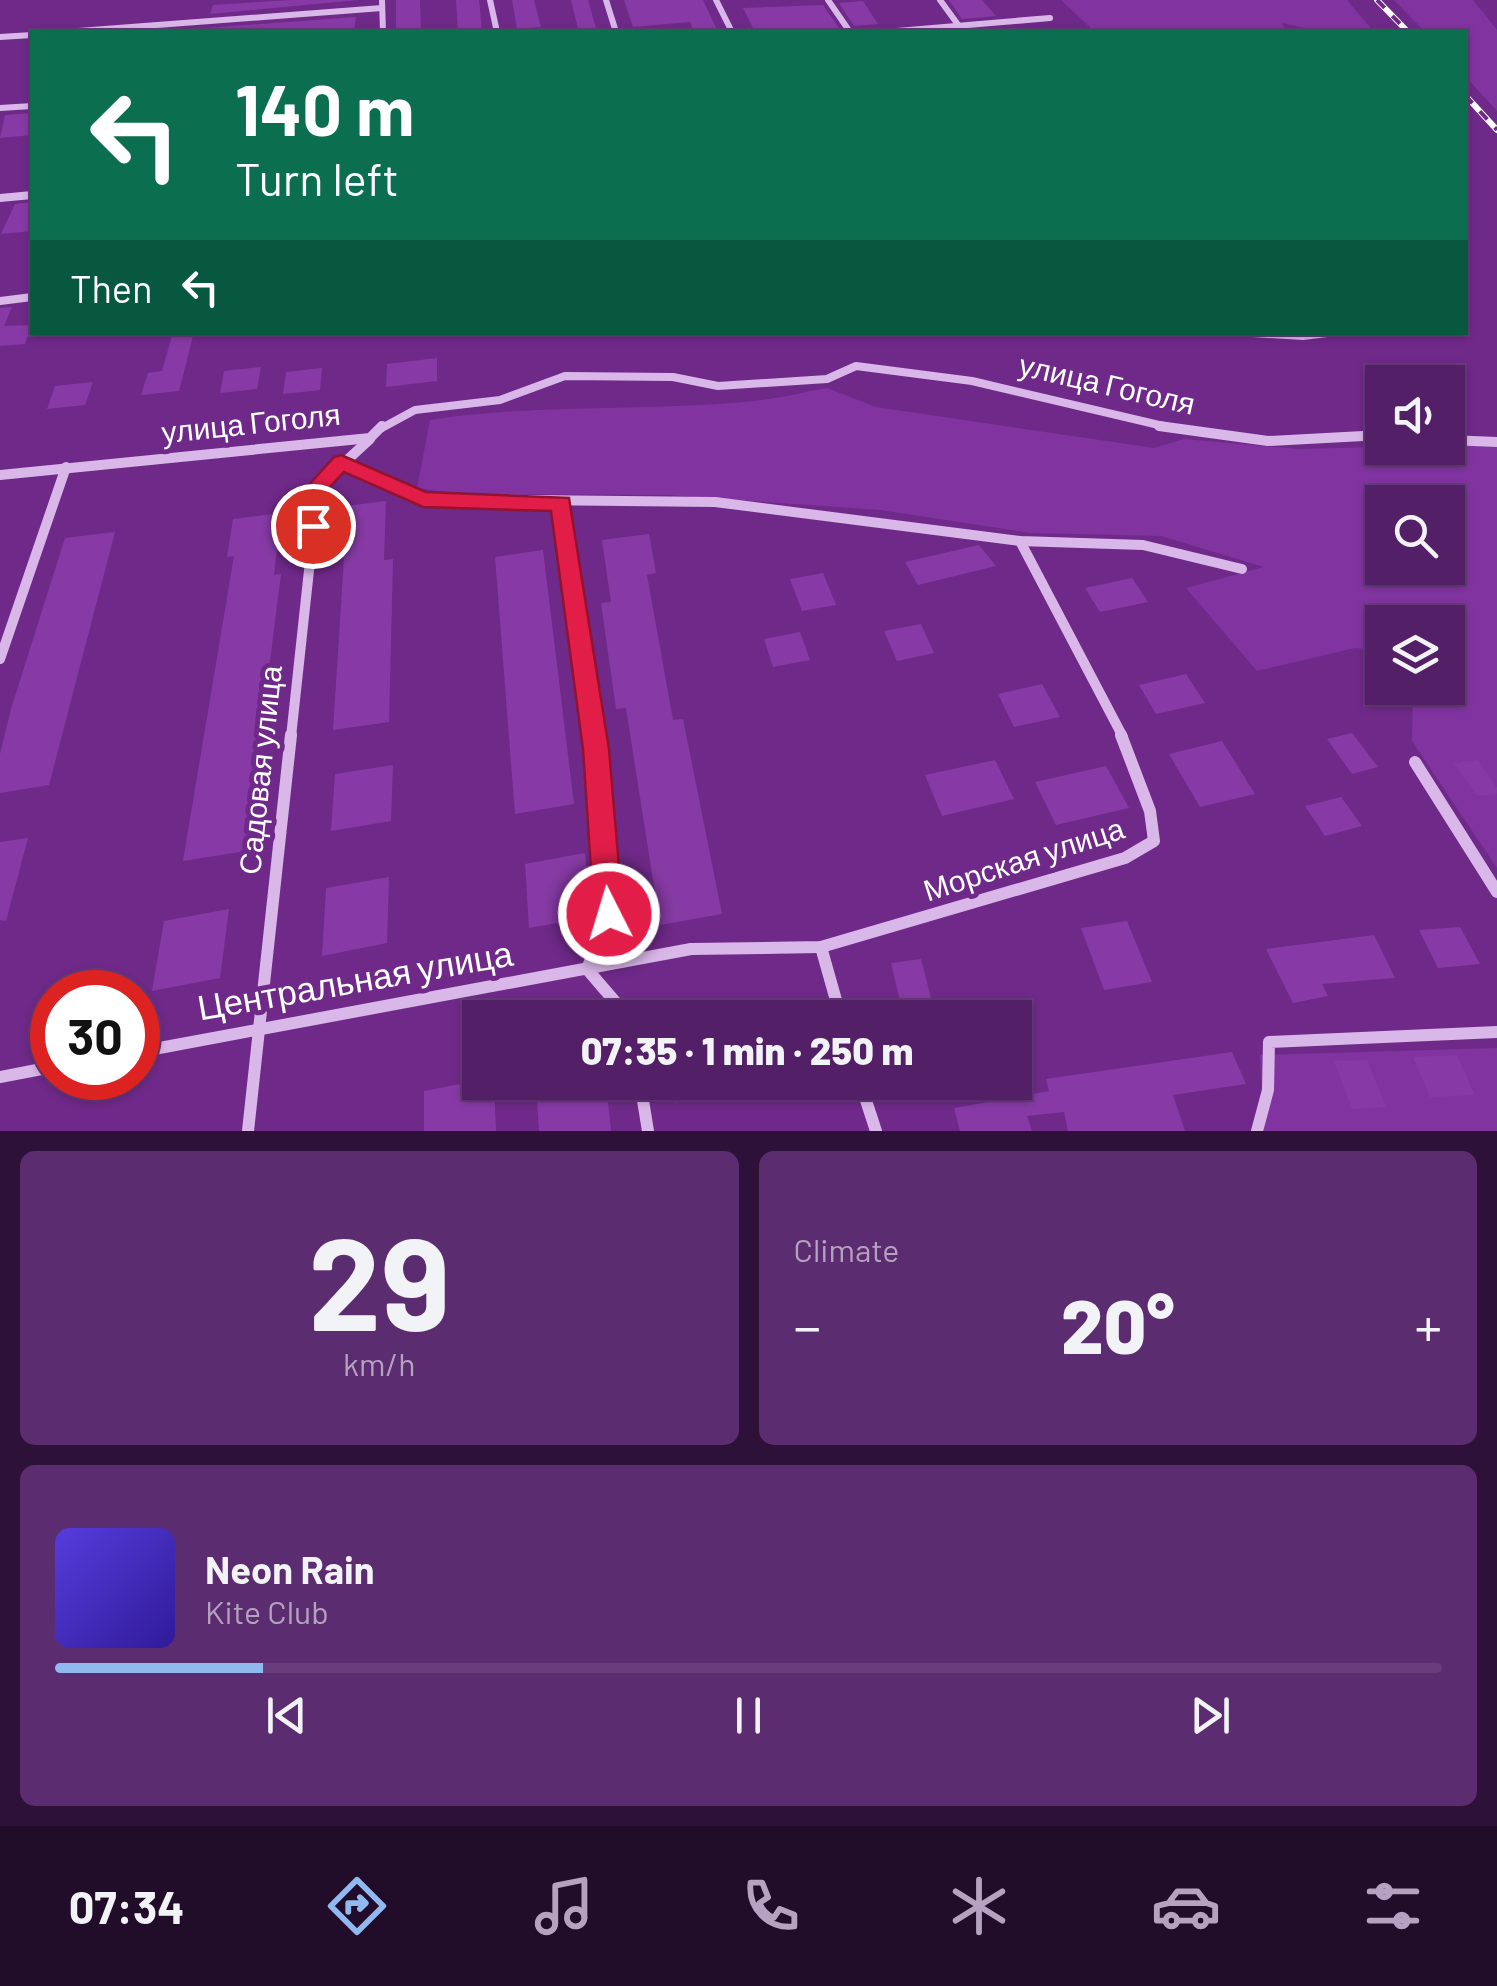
<!DOCTYPE html>
<html lang="en">
<head>
<meta charset="utf-8">
<style>
  body { margin:0; font-family:Barlow,sans-serif; background:#5c2c70; color:#f1f3f6; height:100vh; display:flex; flex-direction:column; font-size:38px; white-space:nowrap }
  * { box-sizing:border-box; margin:0 }
  p { font-size:32px; color:#b5a2c0 }
  .icon { flex:none; width:55px; height:55px; fill:none; stroke:currentColor; stroke-width:2; stroke-linecap:round; stroke-linejoin:round }
  .map { position:relative; height:1131px; overflow:hidden }
  .drawer { display:flex; flex-direction:column; gap:20px; padding:20px; background:#2e1139; flex:1 }
  .drawer>* { flex:none }
  .banner { position:absolute; left:30px; top:30px; width:1438px; height:305px; border-radius:0px; box-shadow:0 2px 8px #0004,0 0 0 2px #693d7b; background:#0b6e4f; color:#fff; overflow:hidden }
  .fabs { position:absolute; left:1365px; top:365px; display:grid; gap:20px }
  .fabs a { display:grid; place-items:center; width:100px; height:100px; border-radius:0px; background:#531f67; box-shadow:0 2px 8px #0004,0 0 0 2px #693d7b; font-size:50px }
  .speed { position:absolute; left:30px; top:970px; display:flex; gap:20px; font-size:50px; font-weight:700; text-align:center }
  .speed>* { display:grid; place-content:center; width:130px; height:130px; border-radius:50%; background:#531f67; box-shadow:0 2px 8px #0004,0 0 0 2px #693d7b; line-height:1 }
  .speed .limit { border:15px solid #d22; background:#fff; color:#111 }
  .pin { position:absolute; display:grid; place-items:center; width:85px; height:85px; color:#fff; margin:-42px; border:5px solid #fff; border-radius:50%; box-shadow:0 2px 10px #0007 }
  .me { position:absolute; width:110px; margin:-55px; rotate:355deg; stroke-linejoin:round; filter:drop-shadow(0 0 8px #0008) }
  .turn { display:flex; align-items:center; gap:35px; height:210px; padding:0 40px; font-size:45px }
  .turn .icon { width:130px; height:130px; stroke-width:2.5 }
  .turn b { display:block; font-size:70px; line-height:85px }
  .then { display:flex; align-items:center; height:95px; padding:0 40px; background:#0003; gap:20px; font-size:38px }
  .big { font-size:75px; font-weight:800; line-height:1.1 }
  .drawer .card { flex:1; display:flex; flex-direction:column; justify-content:center; gap:15px; min-width:0; padding:0 35px; border-radius:15px; background:#5c2c70 }
  .drawer .dial { align-items:center; gap:0 }
  .dial b { font-size:130px; line-height:1 }
  .song { display:flex; align-items:center; gap:30px }
  .cover { width:120px; height:120px; border-radius:15px; background:linear-gradient(135deg,hsl(250 70% 55%),hsl(250 70% 35%)) }
  .played { height:10px; border-radius:5px; background:linear-gradient(90deg,#90b9f0 15%,#693d7b 15%) }
  .keys { display:flex; justify-content:space-around; direction:ltr }
  .heat { display:flex; justify-content:space-between; align-items:center; font-size:55px; direction:ltr }
  .drawer .tiles { flex:1; display:grid; gap:20px; grid-template-columns:1fr 1fr }
  .card:last-child { grid-column:span 2 }
  .trip { position:absolute; left:462px; top:1000px; width:570px; height:100px; border-radius:0px; background:#531f67; box-shadow:0 2px 8px #0004,0 0 0 2px #693d7b; font-weight:800; line-height:100px; text-align:center }
  .menu { display:flex; height:160px; justify-content:space-around; align-items:center; background:#210c29; color:#b5a2c0 }
  .menu .icon { width:70px; height:70px }
  .menu .selected { color:#90b9f0 }
  .menu b { font-size:45px; color:#f1f3f6 }
  .map>svg:first-child { display:block }
</style>
</head>
<body>
<div class="map">
<svg width="1497" height="1131" viewBox="0 0 1497 1131">
  <rect width="100%" height="100%" fill="#6f2989"/>
  <g fill="#8134a0" fill-rule="evenodd">
    <path d="M1061 0H1347L1374 32H1322L1282 23 1286 32H1095Z"/>
    <path d="M1394 0H1473L1497 30V111L1465 76V32H1425Z"/>
    <path d="M827 388 876 407 1154 448 1184 439 1299 449 1497 444V868L1412 741 1413 688H1448V622H1382V650L1355 648 1257 671 1186 588 1264 567 1161 536 1031 533 880 510 668 495 458 494 417 488 430 420C535 404 639 411 744 402 772 400 800 393 827 388ZM1382 502H1448V568H1382Z"/>
    <path d="M1497 1048V1131H1264L1260 1055Z"/>
  </g>
  <g fill="#873aa5">
    <path d="M291 0H359L210 14 213 5Z"/>
    <path d="M396 0H420L421 32H396Z"/>
    <path d="M456 0H479L482 32H458Z"/>
    <path d="M512 0H534L541 27 517 29Z"/>
    <path d="M571 0H588L597 32H579Z"/>
    <path d="M624 0H703L718 32H694L690 22 633 27Z"/>
    <path d="M949 0H982L996 16 962 19Z"/>
    <path d="M863 1 878 24 854 26 839 3Z"/>
    <path d="M823 5 839 28 755 32 743 8Z"/>
    <path d="M356 17 354 32H203L205 28Z"/>
    <path d="M32 113V135L0 138 5 115Z"/>
    <path d="M32 202V231L1 234 15 204Z"/>
    <path d="M12 307 4 326 32 325 25 344 0 346V308Z"/>
    <path d="M173 332H194L179 391 141 395 148 373 162 371Z"/>
    <path d="M437 358V381L386 387 387 364Z"/>
    <path d="M261 367 257 389 220 393 224 371Z"/>
    <path d="M322 368 320 390 283 394 286 372Z"/>
    <path d="M93 382 85 405 47 409 55 386Z"/>
    <path d="M386 501 384 560 393 559 389 722 333 730 345 543 336 545 339 507Z"/>
    <path d="M281 513 274 575 281 574 246 851 183 861 234 556 227 557 233 519Z"/>
    <path d="M115 532 49 785 0 793V754L11 709 65 538Z"/>
    <path d="M649 534 656 573 647 575 673 720 683 719 722 914 660 925 626 708 616 709 601 603 611 602 602 540Z"/>
    <path d="M979 545 996 566 918 585 905 562Z"/>
    <path d="M543 550 574 804 515 814 495 557Z"/>
    <path d="M823 573 836 605 802 611 790 579Z"/>
    <path d="M1132 578 1148 602 1100 612 1085 588Z"/>
    <path d="M921 624 934 653 897 661 884 631Z"/>
    <path d="M800 632 810 660 773 667 764 639Z"/>
    <path d="M1186 674 1205 703 1156 714 1139 685Z"/>
    <path d="M1042 684 1060 717 1014 727 998 694Z"/>
    <path d="M1352 733 1378 767 1352 774 1327 739Z"/>
    <path d="M1222 741 1255 794 1200 807 1169 754Z"/>
    <path d="M995 760 1014 799 942 816 925 775Z"/>
    <path d="M1478 760 1497 788V794L1477 796 1454 763Z"/>
    <path d="M393 765 391 821 331 831 335 774Z"/>
    <path d="M1106 766 1129 808 1056 825 1035 782Z"/>
    <path d="M1341 797 1362 826 1325 836 1305 806Z"/>
    <path d="M28 838 6 921 0 920V842Z"/>
    <path d="M585 853 591 917 529 928 525 864Z"/>
    <path d="M389 877 387 943 322 956 326 888Z"/>
    <path d="M229 909 220 978 152 991 164 921Z"/>
    <path d="M1127 921 1152 982 1104 990 1081 928Z"/>
    <path d="M1460 927 1480 964 1438 968 1419 930Z"/>
    <path d="M1374 935 1395 978 1322 984 1328 996 1293 1003 1266 949Z"/>
    <path d="M921 959 936 1018H904L891 963Z"/>
    <path d="M1232 1052 1246 1084 1173 1095 1185 1131H1068L1064 1112 1027 1116 1032 1131H960L954 1108 1049 1091 1046 1079Z"/>
    <path d="M1457 1055 1475 1095 1430 1097 1413 1057Z"/>
    <path d="M1367 1060 1386 1107 1352 1109 1334 1061Z"/>
    <path d="M480 1080 494 1082 496 1131H424V1091Z"/>
    <path d="M536 1082H606L611 1131H539Z"/>
    <path d="M671 1082H731L732 1091 674 1103Z"/>
  </g>
  <g fill="none" stroke-linecap="round" stroke-linejoin="round">
    <g stroke="#dab7e9" stroke-width="6">
      <path d="M382 0 383 32"/>
      <path d="M490 0 497 32"/>
      <path d="M606 0 616 32"/>
      <path d="M716 0 732 32"/>
      <path d="M828 0 850 32"/>
      <path d="M940 0 959 26"/>
      <path d="M65 32 382 8"/>
      <path d="M885 32 1050 18"/>
      <path d="M0 37 32 35"/>
      <path d="M0 108 32 106"/>
    </g>
    <g stroke="#dab7e9" stroke-width="8">
      <path d="M0 198 32 195"/>
      <path d="M0 301 32 297"/>
      <path d="M1236 332 1303 336 1335 332"/>
      <path d="M380 429 415 410 500 400 565 376 673 377 718 386 827 379 856 366 972 381 1176 429"/>
    </g>
    <g stroke="#dab7e9" stroke-width="10">
      <path d="M1159 426 1268 441 1382 435"/>
      <path d="M1448 440 1497 442"/>
      <path d="M341 463 423 499 715 502 1020 541 1143 545 1242 569"/>
      <path d="M0 475 370 438 382 426"/>
      <path d="M561 503 594 737"/>
      <path d="M1020 541 1123 737"/>
      <path d="M0 659 66 467"/>
      <path d="M291 737 318 487 370 439"/>
    </g>
    <g stroke="#dab7e9" stroke-width="12">
      <path d="M594 735 609 914 587 969 629 1018"/>
      <path d="M1415 762 1497 892"/>
      <path d="M821 947 841 1018"/>
      <path d="M138 1052 691 949 821 947 1125 858 1154 841 1150 811 1121 735"/>
      <path d="M0 1077 52 1067"/>
      <path d="M640 1082 648 1131"/>
      <path d="M860 1082 876 1131"/>
      <path d="M248 1131 291 735"/>
      <path d="M1257 1131 1268 1090 1269 1042 1497 1032"/>
    </g>
    <g stroke="#fff" stroke-width="6">
      <g id="rail">
        <path d="M1377 0 1408 32"/>
        <path d="M1465 95 1497 130"/>
      </g>
    </g>
    <use href="#rail" stroke="#6f2989" stroke-width="4" stroke-dasharray="11" stroke-linecap="butt"/>
  </g>
  <path fill="#e11d48" stroke="#92132f" stroke-width="2.5" d="M341 455 426 492 569 498 609 749 623 914 619 923 609 927 598 923 594 914 583 749 551 511 423 507 344 472 328 489 321 532H305L307 487 334 457Z"/>
  <g text-anchor="middle" stroke-width="10" stroke-linejoin="round" paint-order="stroke">
    <g font-size="30" fill="#fff" stroke="#6f2989">
      <text transform="translate(1107 385) rotate(13)" y="10">улица Гоголя</text>
      <text transform="translate(251 424) rotate(-6)" y="10">улица Гоголя</text>
      <text transform="translate(261 770) rotate(-84)" y="10">Садовая улица</text>
      <text transform="translate(1024 860) rotate(-18)" y="10">Морская улица</text>
    </g>
    <g font-size="35" fill="#fff" stroke="#6f2989">
      <text transform="translate(355 981) rotate(-10)" y="12">Центральная улица</text>
    </g>
  </g>
</svg>
<div class="fabs">
<a><svg class="icon" aria-label="sound" viewBox="0 0 24 24"><path d="M4 9h4l5-4v14l-5-4H4zM17 9q2 3 0 6"/></svg></a>
<a><svg class="icon" aria-label="search" viewBox="0 0 24 24"><circle cx="10" cy="10" r="6"/><path d="M15 15l6 6"/></svg></a>
<a><svg class="icon" aria-label="layers" viewBox="0 0 24 24"><path d="M12 4l9 5-9 5-9-5zM3 14l9 5 9-5"/></svg></a>
</div>
<div class="speed"><div class="limit">30</div></div>
<div class="pin" style="left:313px;top:526px;background:#d93025"><svg class="icon" aria-label="arrive" viewBox="0 0 24 24"><path d="M6 21V4h12l-3 4 3 4H6"/></svg></div>
<svg class="me" style="left:609px;top:914px" viewBox="-20 -20 40 40"><circle r="17" fill="#e11d48" stroke="#fff" stroke-width="3"/><path d="M0-11L8 9 0 5-8 9z" fill="#fff"/></svg>
<div class="trip">07:35 · 1 min · 250 m</div>
<div class="banner">
<div class="turn"><svg class="icon" aria-label="left" viewBox="0 0 24 24"><path d="M17 20v-9H6M10 6l-5 5 5 5"/></svg><div><b>140 m</b>Turn left</div></div>
<div class="then">Then<svg class="icon" aria-label="left" viewBox="0 0 24 24"><path d="M17 20v-9H6M10 6l-5 5 5 5"/></svg></div>
</div>
</div>
<section class="drawer">
<div class="tiles">
<div class="card dial"><b>29</b><p>km/h</p></div>
<div class="card"><p>Climate</p>
<div class="heat"><a>−</a><b class="big">20°</b><a>+</a></div>
</div>
<div class="card">
<div class="song"><i class="cover"></i><div><b>Neon Rain</b><p>Kite Club</p></div></div>
<div class="played"></div>
<div class="keys"><svg class="icon" aria-label="previous" viewBox="0 0 24 24"><path d="M18 5L8 12l10 7zM5 5v14"/></svg><svg class="icon" aria-label="pause" viewBox="0 0 24 24"><path d="M8 5v14M16 5v14"/></svg><svg class="icon" aria-label="next" viewBox="0 0 24 24"><path d="M6 5l10 7-10 7zM19 5v14"/></svg></div>
</div>
</div>
</section>
<nav class="menu">
<b>07:34</b>
<svg class="icon selected" aria-label="directions" viewBox="0 0 24 24"><path d="M12 3l9 9-9 9-9-9zM9 14v-3h6M13 9l2 2-2 2"/></svg>
<svg class="icon" aria-label="music" viewBox="0 0 24 24"><path d="M9 18V5l10-2v13"/><circle cx="6" cy="18" r="3"/><circle cx="16" cy="16" r="3"/></svg>
<svg class="icon" aria-label="phone" viewBox="0 0 24 24"><path d="M5 4h4l2 5-3 2q2 4 5 5l2-3 5 2v4C11 20 4 13 5 4z"/></svg>
<svg class="icon" aria-label="climate" viewBox="0 0 24 24"><path d="M12 3v18M4 7l16 10M4 17L20 7"/></svg>
<svg class="icon" aria-label="car" viewBox="0 0 24 24"><path d="M5 17H2v-5l4-1 3-4h7l3 4 3 1v5h-3M9 17h6M6 11h13"/><circle cx="7" cy="17" r="2"/><circle cx="17" cy="17" r="2"/></svg>
<svg class="icon" aria-label="filters" viewBox="0 0 24 24"><path d="M4 7h16M4 17h16"/><circle cx="9" cy="7" r="2"/><circle cx="15" cy="17" r="2"/></svg>
</nav>
</body>
</html>
